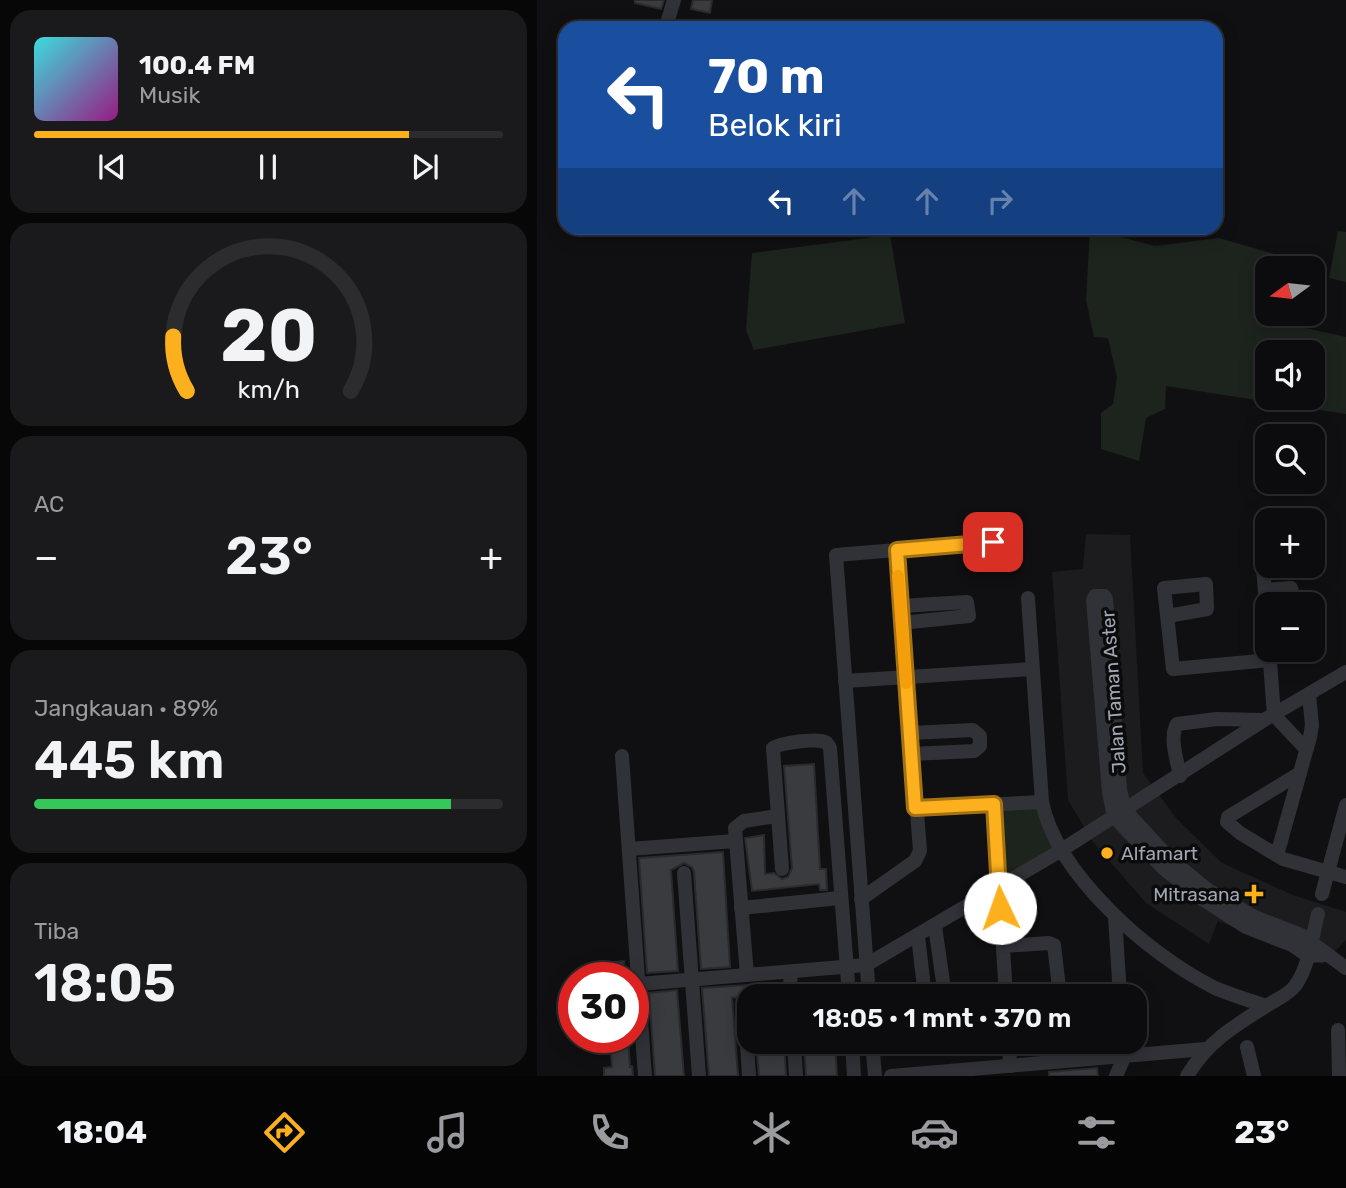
<!DOCTYPE html>
<html lang="id">
<head>
<meta charset="utf-8">
<style>
  body { margin:0; font-family:Rubik,sans-serif; background:#1a1a1c; color:#f1f3f6; height:100vh; display:flex; flex-direction:column; font-size:26px; white-space:nowrap }
  * { box-sizing:border-box; margin:0 }
  p { font-size:23px; color:#9a9b9e }
  .icon { flex:none; width:38px; height:38px; fill:none; stroke:currentColor; stroke-width:2; stroke-linecap:round; stroke-linejoin:round }
  .map { position:relative; flex:1; overflow:hidden }
  .side { display:flex; flex-direction:column; gap:10px; padding:10px; background:#070708; width:537px }
  .side>* { flex:none }
  .hud { position:absolute; left:21px; top:21px; width:665px; height:214px; border-radius:21px; box-shadow:0 4px 18px #0003,0 0 0 2px #2c2c2e; background:#1a4fa0; color:#fff; overflow:hidden }
  .needle { width:46px; rotate:255deg }
  .buttons { position:absolute; left:718px; top:256px; display:grid; gap:14px }
  .buttons a { display:grid; place-items:center; width:70px; height:70px; border-radius:14px; background:#0c0c0e; box-shadow:0 4px 18px #0003,0 0 0 2px #2c2c2e; font-size:35px }
  .speed { position:absolute; left:21px; top:962px; display:flex; gap:14px; font-size:35px; font-weight:700; text-align:center }
  .speed>* { display:grid; place-content:center; width:91px; height:91px; border-radius:50%; background:#0c0c0e; box-shadow:0 4px 18px #0003,0 0 0 2px #2c2c2e; line-height:1 }
  .speed .limit { border:10px solid #d22; background:#fff; color:#111 }
  .pin { position:absolute; display:grid; place-items:center; width:60px; height:60px; color:#fff; margin:-30px; border-radius:14px; box-shadow:0 4px 10px #0006 }
  .me { position:absolute; width:77px; margin:-38px; rotate:357deg; stroke-linejoin:round; filter:drop-shadow(0 0 5px #0008) }
  .turn { display:flex; align-items:center; gap:24px; height:147px; padding:0 35px; font-size:32px }
  .turn .icon { width:91px; height:91px; stroke-width:2.5 }
  .turn b { display:block; font-size:49px; line-height:60px }
  .lanes { display:flex; align-items:center; height:66px; padding:0 35px; background:#0003; justify-content:center; gap:35px; direction:ltr }
  .lanes .off { opacity:.35 }
  .big { font-size:52px; font-weight:600; line-height:1.1 }
  .side .card { flex:1; display:flex; flex-direction:column; justify-content:center; gap:10px; min-width:0; padding:0 24px; border-radius:21px; background:#1a1a1c }
  .side .dial { align-items:center; gap:0 }
  .dial svg { height:182px; overflow:visible; fill:none; stroke:#2c2c2e; stroke-width:7; stroke-linecap:round; text-anchor:middle }
  .dial text { fill:#f1f3f6; stroke:none }
  .song { display:flex; align-items:center; gap:21px }
  .cover { width:84px; height:84px; border-radius:10px; background:linear-gradient(135deg,hsl(180 70% 55%),hsl(310 70% 35%)) }
  .played { height:7px; border-radius:4px; background:linear-gradient(90deg,#fcb01d 80%,#2c2c2e 80%) }
  .keys { display:flex; justify-content:space-around; direction:ltr }
  .heat { display:flex; justify-content:space-between; align-items:center; font-size:38px; direction:ltr }
  .charge { height:10px; border-radius:5px; background:linear-gradient(90deg,#34c759 89%,#2c2c2e 0) }
  .trip { position:absolute; left:200px; top:984px; width:410px; height:70px; border-radius:21px; background:#0c0c0e; box-shadow:0 4px 18px #0003,0 0 0 2px #2c2c2e; font-weight:600; line-height:70px; text-align:center }
  .tabs { display:flex; height:112px; justify-content:space-around; align-items:center; background:#050506; color:#9a9b9e }
  .tabs .icon { width:49px; height:49px }
  .tabs .on { color:#fcb01d }
  .tabs b { font-size:32px; color:#f1f3f6 }
  main { display:flex; flex:1; min-height:0 }
  .map>svg:first-child { display:block }
</style>
</head>
<body>
<main>
<section class="side">
<div class="card">
<div class="song"><i class="cover"></i><div><b>100.4 FM</b><p>Musik</p></div></div>
<div class="played"></div>
<div class="keys"><svg class="icon" aria-label="previous" viewBox="0 0 24 24"><path d="M18 5L8 12l10 7zM5 5v14"/></svg><svg class="icon" aria-label="pause" viewBox="0 0 24 24"><path d="M8 5v14M16 5v14"/></svg><svg class="icon" aria-label="next" viewBox="0 0 24 24"><path d="M6 5l10 7-10 7zM19 5v14"/></svg></div>
</div>
<div class="card dial"><svg viewBox="0 0 100 80">
<path d="M14 69A42 42 0 1 1 86 69"/>
<path d="M14 69A42 42 0 0 1 8 45" stroke="#fcb01d"/>
<text x="50" y="56" font-size="32" font-weight="700">20</text>
<text x="50" y="72" font-size="11">km/h</text>
</svg></div>
<div class="card"><p>AC</p>
<div class="heat"><a>−</a><b class="big">23°</b><a>+</a></div>
</div>
<div class="card"><p>Jangkauan · 89%</p><b class="big">445 km</b><div class="charge"></div></div>
<div class="card"><p>Tiba</p><b class="big">18:05</b></div>
</section>
<div class="map">
<svg width="809" height="1076" viewBox="0 0 809 1076">
  <rect width="100%" height="100%" fill="#101012"/>
  <path fill="#1c1c1f" d="M549 534 593 535 606 773 640 819 685 863 756 895 809 912V940L785 964 681 921 672 944 609 903 556 842 531 800 515 572 546 569Z"/>
  <g fill="#1c241d" fill-rule="evenodd">
    <path d="M553 229 618 246 682 238 779 266 775 290V268H730V313H771L769 328 809 337V414L629 386 628 409 609 418 602 461 564 449V413L576 404 580 377 571 338 557 337 549 300ZM730 352H775V397H730Z"/>
    <path d="M801 231 809 232V282L792 278Z"/>
    <path d="M353 235 368 323 217 350 209 330 215 253Z"/>
    <path d="M504 808 521 849 464 886 460 810Z"/>
  </g>
  <g fill="#3a3b3f" stroke="#2a2a2e" stroke-width="2">
    <path d="M98 0H127L124 9 98 3Z"/>
    <path d="M156 0H175L173 13 154 9Z"/>
    <path d="M277 764 283 869H289L290 890H283L282 884 215 891 208 838 227 835 228 874 237 873 245 879 251 877 255 868 247 766Z"/>
    <path d="M186 852 193 967 164 969 157 872 155 867 147 863 134 870 141 971 110 973 102 858Z"/>
    <path d="M87 961 86 978H69L68 963Z"/>
    <path d="M244 983V996H212L195 998 201 1076H172L165 988Z"/>
    <path d="M294 984 295 996H264L263 986Z"/>
    <path d="M140 990 147 1076H118L112 993Z"/>
    <path d="M73 1038H91L93 1067 95 1066 96 1076H67V1068L75 1067Z"/>
    <path d="M219 1041H247L249 1076H222Z"/>
    <path d="M267 1041H298L300 1076H269Z"/>
    <path d="M560 1068 561 1076H512V1072Z"/>
  </g>
  <g fill="none" stroke-linecap="round" stroke-linejoin="round">
    <g stroke="#313237" stroke-width="14">
      <path d="M132 28 131 20 137 0"/>
      <path d="M725 554 730 618"/>
      <path d="M728 590 754 588 758 604"/>
      <path d="M491 598 505 802C520 875 613 956 678 988 694 995 712 1000 729 1006"/>
      <path d="M363 606 430 602 432 616 364 623"/>
      <path d="M631 616 670 609 669 584 627 588 636 669 733 660"/>
      <path d="M732 649 737 715 768 748"/>
      <path d="M308 681 495 669"/>
      <path d="M373 733 436 730 443 736V746L437 751 374 754"/>
      <path d="M85 756 108 1076"/>
      <path d="M763 773 691 817 690 822 703 833 746 859 809 877"/>
      <path d="M643 776C640 760 632 737 640 724L680 719 727 720"/>
      <path d="M457 804 469 996"/>
      <path d="M378 808 505 802"/>
      <path d="M92 849 198 841"/>
      <path d="M740 855 773 737 775 725 772 695"/>
      <path d="M245 869 236 748C243 743 274 739 284 741 290 742 290 743 293 748L312 996"/>
      <path d="M147 873 162 1076"/>
      <path d="M785 894 809 805"/>
      <path d="M324 899 378 861 383 851 360 550"/>
      <path d="M204 908 303 898"/>
      <path d="M578 916 583 996"/>
      <path d="M398 926 408 996"/>
      <path d="M381 936 388 996"/>
      <path d="M466 946 512 943 517 945 523 996"/>
      <path d="M788 955 771 956 755 945 709 927 664 898 626 868 577 817 572 792 556 600 558 596H567L569 599 583 790 588 810 633 859 671 890 718 917 764 935 809 968"/>
      <path d="M253 972 254 996"/>
      <path d="M210 975 198 828 207 821 240 816"/>
      <path d="M102 984 329 965 523 851 727 720 809 672"/>
      <path d="M332 996 299 555 456 542"/>
      <path d="M208 1013 212 1076"/>
      <path d="M801 1030 802 1076"/>
      <path d="M257 1041 259 1076"/>
      <path d="M315 1041 317 1076"/>
      <path d="M335 1041 338 1076"/>
      <path d="M472 1041 473 1066"/>
      <path d="M710 1047 717 1076"/>
      <path d="M354 1076 668 1049"/>
      <path d="M579 1076 588 1055 587 1041"/>
      <path d="M650 1076C670 1043 694 1028 726 1008 736 1001 750 996 758 986 772 967 775 937 781 914"/>
    </g>
  </g>
  <g fill="none" stroke-linecap="round" stroke-linejoin="round">
    <g stroke="#a47213" stroke-width="18">
      <path id="route" d="M456 542 360 550 378 808 457 804 463 908"/>
    </g>
    <use href="#route" stroke="#fcb01d" stroke-width="12"/>
    <path stroke="#f59e0b" stroke-width="12" d="M361 576 369 683"/>
  </g>
  <g fill="#fcb01d" stroke="#0b0b0c" stroke-width="2.5">
    <circle cx="570" cy="853" r="7"/>
    <path d="M713.5 883.5h7v7h7v7h-7v7h-7v-7h-7v-7h7z"/>
  </g>
  <g text-anchor="middle" stroke-width="7" stroke-linejoin="round" paint-order="stroke">
    <g font-size="19" fill="#a0a6b3" stroke="#0b0b0c">
      <text transform="translate(576 692) rotate(-94)" y="7">Jalan Taman Aster</text>
    </g>
    <g font-size="19" fill="#a0a6b3" stroke="#0b0b0c" text-anchor="start">
      <text x="584" y="860">Alfamart</text>
      <text x="703" y="901" text-anchor="end">Mitrasana</text>
    </g>
  </g>
</svg>
<div class="buttons">
<a><svg class="needle" viewBox="-14 -14 28 28"><path d="M0-13l5 13h-10z" fill="#e53935"/><path d="M0 13l5-13h-10z" fill="#9a9b9e"/></svg></a>
<a><svg class="icon" aria-label="sound" viewBox="0 0 24 24"><path d="M4 9h4l5-4v14l-5-4H4zM17 9q2 3 0 6"/></svg></a>
<a><svg class="icon" aria-label="search" viewBox="0 0 24 24"><circle cx="10" cy="10" r="6"/><path d="M15 15l6 6"/></svg></a>
<a>+</a>
<a>−</a>
</div>
<div class="speed"><div class="limit">30</div></div>
<div class="pin" style="left:456px;top:542px;background:#d93025"><svg class="icon" aria-label="arrive" viewBox="0 0 24 24"><path d="M6 21V4h12l-3 4 3 4H6"/></svg></div>
<svg class="me" style="left:463px;top:908px" viewBox="-20 -20 40 40"><circle r="19" fill="#fff"/><path d="M0-13L10 11 0 6-10 11z" fill="#fcb01d"/></svg>
<div class="trip">18:05 · 1 mnt · 370 m</div>
<div class="hud">
<div class="turn"><svg class="icon" aria-label="left" viewBox="0 0 24 24"><path d="M17 20v-9H6M10 6l-5 5 5 5"/></svg><div><b>70 m</b>Belok kiri</div></div>
<div class="lanes"><svg class="icon" aria-label="left" viewBox="0 0 24 24"><path d="M17 20v-9H6M10 6l-5 5 5 5"/></svg><svg class="icon off" aria-label="ahead" viewBox="0 0 24 24"><path d="M12 20V5M6 11l6-6 6 6"/></svg><svg class="icon off" aria-label="ahead" viewBox="0 0 24 24"><path d="M12 20V5M6 11l6-6 6 6"/></svg><svg class="icon off" aria-label="right" viewBox="0 0 24 24"><path d="M7 20v-9h11M14 6l5 5-5 5"/></svg></div>
</div>
</div>
</main>
<nav class="tabs">
<b>18:04</b>
<svg class="icon on" aria-label="directions" viewBox="0 0 24 24"><path d="M12 3l9 9-9 9-9-9zM9 14v-3h6M13 9l2 2-2 2"/></svg>
<svg class="icon" aria-label="music" viewBox="0 0 24 24"><path d="M9 18V5l10-2v13"/><circle cx="6" cy="18" r="3"/><circle cx="16" cy="16" r="3"/></svg>
<svg class="icon" aria-label="phone" viewBox="0 0 24 24"><path d="M5 4h4l2 5-3 2q2 4 5 5l2-3 5 2v4C11 20 4 13 5 4z"/></svg>
<svg class="icon" aria-label="climate" viewBox="0 0 24 24"><path d="M12 3v18M4 7l16 10M4 17L20 7"/></svg>
<svg class="icon" aria-label="car" viewBox="0 0 24 24"><path d="M5 17H2v-5l4-1 3-4h7l3 4 3 1v5h-3M9 17h6M6 11h13"/><circle cx="7" cy="17" r="2"/><circle cx="17" cy="17" r="2"/></svg>
<svg class="icon" aria-label="filters" viewBox="0 0 24 24"><path d="M4 7h16M4 17h16"/><circle cx="9" cy="7" r="2"/><circle cx="15" cy="17" r="2"/></svg>
<b>23°</b>
</nav>
</body>
</html>
